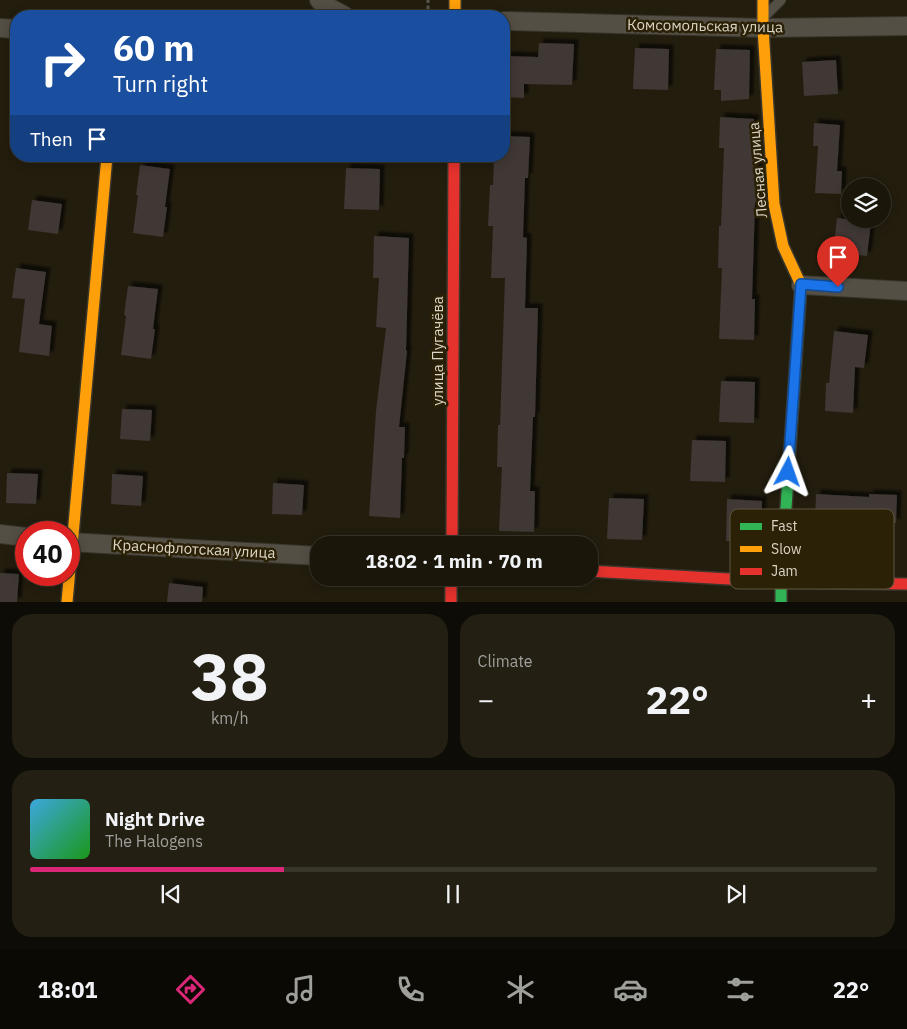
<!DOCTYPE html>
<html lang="en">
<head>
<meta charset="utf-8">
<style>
  body { margin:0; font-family:"IBM Plex Sans",sans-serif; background:#231f13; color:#f1f3f6; height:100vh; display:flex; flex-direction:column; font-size:19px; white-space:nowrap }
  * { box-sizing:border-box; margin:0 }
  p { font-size:16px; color:#9f9f9c }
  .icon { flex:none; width:28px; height:28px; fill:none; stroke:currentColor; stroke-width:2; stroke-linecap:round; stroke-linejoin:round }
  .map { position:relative; height:602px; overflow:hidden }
  .sheet { display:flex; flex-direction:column; gap:12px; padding:12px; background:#0e0c06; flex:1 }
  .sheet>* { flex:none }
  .hud { position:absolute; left:10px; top:10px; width:500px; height:152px; border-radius:20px; box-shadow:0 2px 12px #0003,0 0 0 1px #38352b; background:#1a4fa0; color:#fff; overflow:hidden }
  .controls { position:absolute; left:841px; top:178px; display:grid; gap:10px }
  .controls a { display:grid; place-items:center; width:50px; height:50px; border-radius:50%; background:#1a160a; box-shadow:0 2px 12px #0003,0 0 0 1px #38352b; font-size:25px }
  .speed { position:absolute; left:15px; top:521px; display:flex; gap:10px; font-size:25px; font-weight:700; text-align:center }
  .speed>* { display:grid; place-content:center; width:65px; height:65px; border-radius:50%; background:#1a160a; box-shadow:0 2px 12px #0003,0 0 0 1px #38352b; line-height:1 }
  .speed .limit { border:8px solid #d22; background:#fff; color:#111 }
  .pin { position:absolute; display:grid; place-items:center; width:42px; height:42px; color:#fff; margin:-51px -21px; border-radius:50% 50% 50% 0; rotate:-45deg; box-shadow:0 0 5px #0007 }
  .pin .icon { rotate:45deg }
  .me { position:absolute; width:55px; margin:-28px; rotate:4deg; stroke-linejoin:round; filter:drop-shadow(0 0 4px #0008) }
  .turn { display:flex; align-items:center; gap:18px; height:105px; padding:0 20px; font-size:22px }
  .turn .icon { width:65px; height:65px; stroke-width:2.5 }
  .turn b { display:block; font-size:35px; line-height:42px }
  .then { display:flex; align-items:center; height:48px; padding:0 20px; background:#0003; gap:10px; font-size:19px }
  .big { font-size:38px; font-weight:700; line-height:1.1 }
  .sheet .widget { flex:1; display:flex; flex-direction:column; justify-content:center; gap:8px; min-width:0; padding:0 18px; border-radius:20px; background:#231f13 }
  .sheet .dial { align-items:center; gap:0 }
  .dial b { font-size:65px; line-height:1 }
  .song { display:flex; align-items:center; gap:15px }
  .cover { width:60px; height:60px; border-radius:8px; background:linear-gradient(135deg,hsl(200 70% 55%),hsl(120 70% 35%)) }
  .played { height:5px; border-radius:2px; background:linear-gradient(90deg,#db2777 30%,#38352b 30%) }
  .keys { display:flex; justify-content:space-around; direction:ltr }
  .heat { display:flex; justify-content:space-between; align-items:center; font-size:28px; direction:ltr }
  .sheet .tiles { flex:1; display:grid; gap:12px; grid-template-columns:1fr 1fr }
  .widget:last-child { grid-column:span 2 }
  .trip { position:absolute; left:310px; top:536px; width:288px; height:50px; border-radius:20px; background:#1a160a; box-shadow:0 2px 12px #0003,0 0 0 1px #38352b; font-weight:700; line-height:50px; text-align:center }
  .tab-bar { display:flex; height:80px; justify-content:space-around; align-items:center; background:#0a0904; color:#9f9f9c }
  .tab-bar .icon { width:35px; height:35px }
  .tab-bar .selected { color:#db2777 }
  .tab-bar b { font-size:22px; color:#f1f3f6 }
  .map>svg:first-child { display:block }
</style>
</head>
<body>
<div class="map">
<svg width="907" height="602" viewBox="0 0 907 602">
  <defs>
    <filter id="shadow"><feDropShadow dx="4.5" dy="-4.5" stdDeviation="1" flood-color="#0009"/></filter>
  </defs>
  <rect width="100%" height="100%" fill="#231d0e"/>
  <g fill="#3f3734" filter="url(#shadow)">
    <path d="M539 43 574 44 572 85 524 84V98L504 97V56L538 57Z"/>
    <path d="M635 48 669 49 668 90 633 89Z"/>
    <path d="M716 49 750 50 749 99 721 101V90H714Z"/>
    <path d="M836 60 838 94 804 96 802 62Z"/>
    <path d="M720 117 754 119V161H757L758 171 756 203H755L752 299H755L754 340 719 339 722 268H718L719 226H721L724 148H719Z"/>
    <path d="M814 123 840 125 837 171H842L841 194 815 193 818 146H813Z"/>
    <path d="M504 136 530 137 528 178H525L523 237 527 238 525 308H538L535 417H533L530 491H535L534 532 499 531 502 467H497L498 425H500L505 278H491L493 226H488L490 185H493L494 156H504Z"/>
    <path d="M140 165 170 169 165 207H167L163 237 133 233 138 195H136Z"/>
    <path d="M346 168 380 169 379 210 344 209Z"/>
    <path d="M32 200 62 204 58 234 28 230Z"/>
    <path d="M837 218 871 222 867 256 833 252Z"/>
    <path d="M374 236 409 238 406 350 407 351 399 427H405L404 458H402L400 518 369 516 376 411 386 328 376 327 379 278H373Z"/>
    <path d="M16 268 46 272 39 324 52 326 49 356 19 352 25 299 12 298Z"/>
    <path d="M128 286 158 289 153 329H155L151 359 121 355 126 316 124 315Z"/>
    <path d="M834 331 868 335 864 368 855 367 853 413 825 411 826 383H829Z"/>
    <path d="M721 381 755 382 754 423 719 422Z"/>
    <path d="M122 409 152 410 150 441 120 439Z"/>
    <path d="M692 440 726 441 725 482 690 481Z"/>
    <path d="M7 473 38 474 36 504 6 503Z"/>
    <path d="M112 474 143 476 141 506 111 504Z"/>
    <path d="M273 483 304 485 302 515 272 514Z"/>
    <path d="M816 494 869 497V494L897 495 896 523 843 521 842 524 815 523Z"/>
    <path d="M609 498 644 499 642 540 607 539Z"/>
    <path d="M727 499 762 501 761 542 726 541Z"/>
    <path d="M0 573 19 574 17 602H0Z"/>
    <path d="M169 583 203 587 202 602H167Z"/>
  </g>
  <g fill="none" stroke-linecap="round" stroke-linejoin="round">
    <g stroke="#3a362c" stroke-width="11">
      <path id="lane" d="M767 14 781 0"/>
    </g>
    <g stroke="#3a362c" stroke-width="20">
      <g id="street">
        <path d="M319 0 323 4 345 16"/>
        <path d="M504 21 763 28 907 26"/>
        <path d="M0 28 16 29"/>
        <path d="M801 285 907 291"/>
        <path d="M0 534 26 537"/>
        <path d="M69 542 319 556"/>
      </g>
    </g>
    <g stroke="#3a362c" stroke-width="14">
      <path id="fast" d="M781 602V582L800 299"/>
    </g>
    <g stroke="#3a362c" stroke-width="14">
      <g id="slow">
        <path d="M455 0V16"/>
        <path d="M763 0V28L774 204 783 246 801 285 800 299"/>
        <path d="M67 602 107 156"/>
      </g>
    </g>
    <g stroke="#3a362c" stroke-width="14">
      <g id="jam">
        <path d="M452 545 454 156"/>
        <path d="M589 571 781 582 907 584"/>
        <path d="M451 578V602"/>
      </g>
    </g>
    <path stroke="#59564c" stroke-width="3" stroke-dasharray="4 2.5" stroke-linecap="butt" d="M428 16V0"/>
    <use href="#lane" stroke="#534f45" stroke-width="9"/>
    <use href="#street" stroke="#534f45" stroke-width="18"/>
    <use href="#fast" stroke="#30b455" stroke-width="11"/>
    <use href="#slow" stroke="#ff9f0a" stroke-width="11"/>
    <use href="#jam" stroke="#e5322d" stroke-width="11"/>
  </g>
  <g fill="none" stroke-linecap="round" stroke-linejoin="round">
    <g stroke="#114b97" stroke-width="12">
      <path id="route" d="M788 472 801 284 838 287"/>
    </g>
    <use href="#route" stroke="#1a73e8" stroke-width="9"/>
  </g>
  <g text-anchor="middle" stroke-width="5" stroke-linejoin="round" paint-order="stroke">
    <g font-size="15" fill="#dbd5c5" stroke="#2b2106">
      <text transform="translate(705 26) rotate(1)" y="5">Комсомольская улица</text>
      <text transform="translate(758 170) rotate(-95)" y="5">Лесная улица</text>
      <text transform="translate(438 351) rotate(-90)" y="5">улица Пугачёва</text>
      <text transform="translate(194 549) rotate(3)" y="5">Краснофлотская улица</text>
    </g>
  </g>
  <rect x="730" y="509" width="164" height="80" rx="8" fill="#2b2106" stroke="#60573f" stroke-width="1"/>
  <rect x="740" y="523" width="22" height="7" fill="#30b455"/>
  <rect x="740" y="546" width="22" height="6" fill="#ff9f0a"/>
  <rect x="740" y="568" width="22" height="7" fill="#e5322d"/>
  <g font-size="14" fill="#dbd5c5">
    <text x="771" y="531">Fast</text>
    <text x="771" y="554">Slow</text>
    <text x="771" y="576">Jam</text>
  </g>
</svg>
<div class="controls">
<a><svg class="icon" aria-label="layers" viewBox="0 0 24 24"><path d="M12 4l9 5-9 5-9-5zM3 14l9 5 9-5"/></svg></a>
</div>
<div class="speed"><div class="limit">40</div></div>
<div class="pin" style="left:838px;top:287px;background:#d93025"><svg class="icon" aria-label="arrive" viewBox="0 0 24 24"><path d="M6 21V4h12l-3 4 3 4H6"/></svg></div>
<svg class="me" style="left:788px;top:472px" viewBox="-20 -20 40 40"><path d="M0-17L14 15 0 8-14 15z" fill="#1a73e8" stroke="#fff" stroke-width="4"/></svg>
<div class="trip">18:02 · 1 min · 70 m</div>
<div class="hud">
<div class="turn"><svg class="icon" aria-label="right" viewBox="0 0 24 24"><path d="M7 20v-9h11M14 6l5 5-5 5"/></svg><div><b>60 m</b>Turn right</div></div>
<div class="then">Then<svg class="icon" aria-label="arrive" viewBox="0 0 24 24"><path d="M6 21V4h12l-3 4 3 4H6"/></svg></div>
</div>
</div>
<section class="sheet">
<div class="tiles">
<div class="widget dial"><b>38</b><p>km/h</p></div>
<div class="widget"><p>Climate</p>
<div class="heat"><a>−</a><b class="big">22°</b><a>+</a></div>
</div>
<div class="widget">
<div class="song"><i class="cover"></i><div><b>Night Drive</b><p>The Halogens</p></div></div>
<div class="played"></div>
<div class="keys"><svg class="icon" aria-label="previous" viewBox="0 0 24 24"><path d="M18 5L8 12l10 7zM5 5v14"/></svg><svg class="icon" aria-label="pause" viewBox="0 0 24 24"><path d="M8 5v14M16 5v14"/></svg><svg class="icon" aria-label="next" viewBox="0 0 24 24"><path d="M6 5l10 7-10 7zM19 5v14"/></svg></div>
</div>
</div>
</section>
<nav class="tab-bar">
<b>18:01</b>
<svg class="icon selected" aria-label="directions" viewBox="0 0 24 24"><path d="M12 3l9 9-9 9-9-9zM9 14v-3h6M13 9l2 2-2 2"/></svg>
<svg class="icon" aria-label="music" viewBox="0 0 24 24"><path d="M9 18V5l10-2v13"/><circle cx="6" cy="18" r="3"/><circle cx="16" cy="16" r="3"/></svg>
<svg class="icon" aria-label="phone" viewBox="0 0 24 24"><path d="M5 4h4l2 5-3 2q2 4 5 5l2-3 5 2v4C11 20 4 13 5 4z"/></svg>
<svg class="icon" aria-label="climate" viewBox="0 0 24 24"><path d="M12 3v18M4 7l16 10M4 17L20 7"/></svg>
<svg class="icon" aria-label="car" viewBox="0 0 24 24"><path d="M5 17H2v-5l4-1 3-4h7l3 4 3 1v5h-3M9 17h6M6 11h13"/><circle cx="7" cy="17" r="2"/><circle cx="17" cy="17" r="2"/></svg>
<svg class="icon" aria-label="filters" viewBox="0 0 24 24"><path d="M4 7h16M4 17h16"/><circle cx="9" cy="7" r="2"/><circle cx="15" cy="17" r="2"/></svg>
<b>22°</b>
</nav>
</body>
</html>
